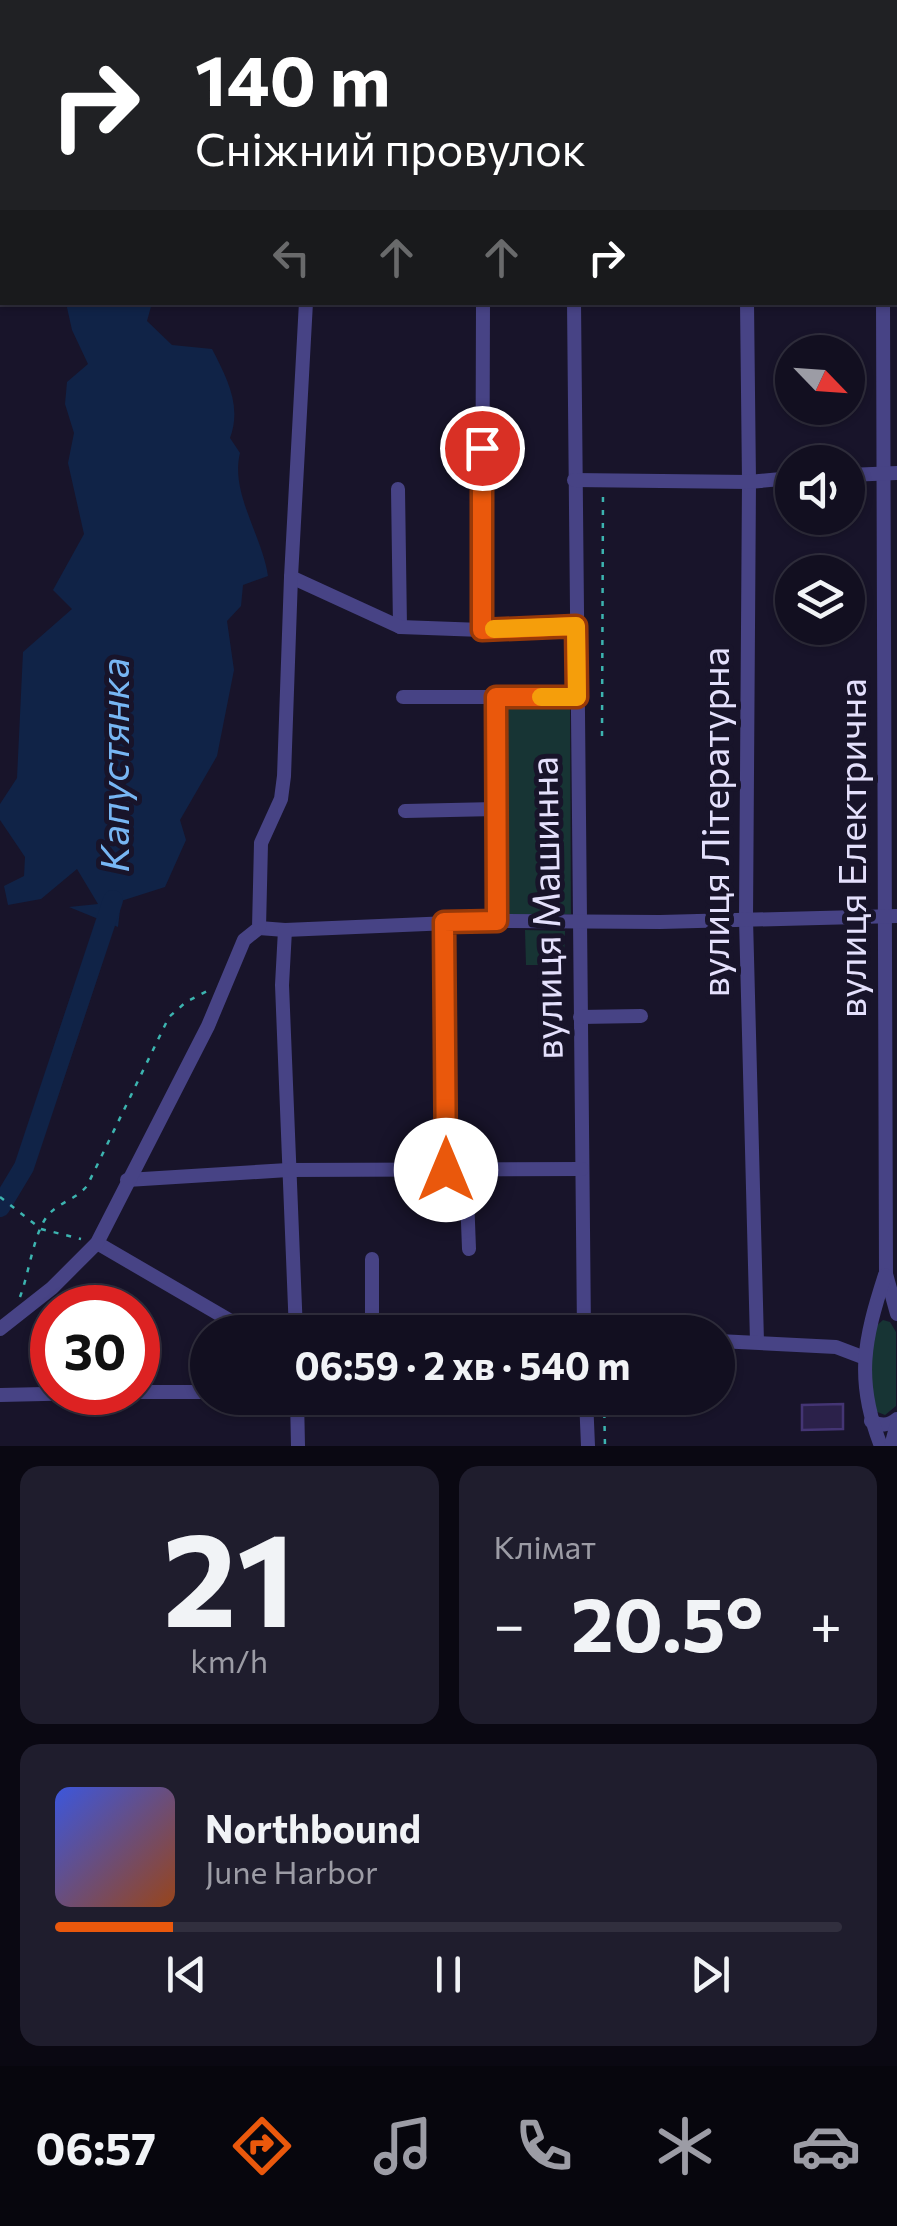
<!DOCTYPE html>
<html lang="uk">
<head>
<meta charset="utf-8">
<style>
  body { margin:0; font-family:Commissioner,sans-serif; background:#1f1d2d; color:#f1f3f6; height:100vh; display:flex; flex-direction:column; font-size:38px; white-space:nowrap }
  * { box-sizing:border-box; margin:0 }
  p { font-size:32px; color:#9c9ca5 }
  .icon { flex:none; width:55px; height:55px; fill:none; stroke:currentColor; stroke-width:2; stroke-linecap:round; stroke-linejoin:round }
  .map { position:relative; height:1446px; overflow:hidden }
  .sheet { display:flex; flex-direction:column; gap:20px; padding:20px; background:#0a0812; flex:1 }
  .sheet>* { flex:none }
  .guide { position:absolute; left:0px; top:0px; width:898px; height:305px; box-shadow:0 2px 8px #0004,0 0 0 2px #312f3e; background:#202124; color:#fff; overflow:hidden }
  .needle { width:65px; rotate:115deg }
  .buttons { position:absolute; left:775px; top:335px; display:grid; gap:20px }
  .buttons a { display:grid; place-items:center; width:90px; height:90px; border-radius:50%; background:#120f20; box-shadow:0 2px 8px #0004,0 0 0 2px #312f3e; font-size:50px }
  .speed { position:absolute; left:30px; top:1285px; display:flex; gap:20px; font-size:50px; font-weight:700; text-align:center }
  .speed>* { display:grid; place-content:center; width:130px; height:130px; border-radius:50%; background:#120f20; box-shadow:0 2px 8px #0004,0 0 0 2px #312f3e; line-height:1 }
  .speed .limit { border:15px solid #d22; background:#fff; color:#111 }
  .pin { position:absolute; display:grid; place-items:center; width:85px; height:85px; color:#fff; margin:-42px; border:5px solid #fff; border-radius:50%; box-shadow:0 2px 10px #0007 }
  .me { position:absolute; width:110px; margin:-55px; rotate:0deg; stroke-linejoin:round; filter:drop-shadow(0 0 8px #0008) }
  .turn { display:flex; align-items:center; gap:35px; height:210px; padding:0 30px; font-size:45px }
  .turn .icon { width:130px; height:130px; stroke-width:2.5 }
  .turn b { display:block; font-size:70px; line-height:85px }
  .lanes { display:flex; align-items:center; height:95px; padding:0 30px; background:#0003; justify-content:center; gap:50px; direction:ltr }
  .lanes .off { opacity:.35 }
  .big { font-size:75px; font-weight:700; line-height:1.1 }
  .sheet .card { flex:1; display:flex; flex-direction:column; justify-content:center; gap:15px; min-width:0; padding:0 35px; border-radius:20px; background:#1f1d2d }
  .sheet .dial { align-items:center; gap:0 }
  .dial b { font-size:130px; line-height:1 }
  .song { display:flex; align-items:center; gap:30px }
  .cover { width:120px; height:120px; border-radius:15px; background:linear-gradient(135deg,hsl(230 70% 55%),hsl(20 70% 35%)) }
  .played { height:10px; border-radius:5px; background:linear-gradient(90deg,#ea580c 15%,#312f3e 15%) }
  .keys { display:flex; justify-content:space-around; direction:ltr }
  .heat { display:flex; justify-content:space-between; align-items:center; font-size:55px; direction:ltr }
  .sheet .tiles { flex:1; display:grid; gap:20px; grid-template-columns:1fr 1fr }
  .card:last-child { grid-column:span 2 }
  .trip { position:absolute; left:190px; top:1315px; width:545px; height:100px; border-radius:50px; background:#120f20; box-shadow:0 2px 8px #0004,0 0 0 2px #312f3e; font-weight:700; line-height:100px; text-align:center }
  .tab-bar { display:flex; height:160px; justify-content:space-around; align-items:center; background:#07060d; color:#9c9ca5 }
  .tab-bar .icon { width:70px; height:70px }
  .tab-bar .active { color:#ea580c }
  .tab-bar b { font-size:45px; color:#f1f3f6 }
  .map>svg:first-child { display:block }
</style>
</head>
<body>
<div class="map">
<svg width="897" height="1446" viewBox="0 0 897 1446">
  <rect width="100%" height="100%" fill="#18142a"/>
  <g fill="#173434">
    <path d="M570 700 571 914 500 915 501 701Z"/>
    <path d="M525 930 565 931 564 965H526Z"/>
    <path d="M883 1320 890 1322 896 1332V1406L885 1415 875 1411 872 1404V1330Z"/>
  </g>
  <path fill="#102347" d="M66 303H152L147 321 172 345 212 349C227 378 242 406 230 438L240 453C230 493 262 535 268 576L243 585 241 606 227 621 234 670 217 756 180 820 186 840 165 887 121 901 118 927 69 907 98 904 77 869 41 899 8 905 4 886 24 876 25 857 0 820V804L17 778 23 652 72 609 53 590 84 534 68 463 74 433 65 404 67 382 88 364 72 330Z"/>
  <g fill="none" stroke-linecap="round" stroke-linejoin="round">
    <path stroke="#102347" stroke-width="20" d="M0 1207 24 1167 113 900"/>
  </g>
  <path fill="#2b214a" stroke="#443574" stroke-width="2.5" d="M843 1404V1429L802 1430V1405Z"/>
  <g fill="none" stroke-linecap="round" stroke-linejoin="round">
    <g stroke="#3cb4b0" stroke-width="2.5" stroke-dasharray="5 8" stroke-linecap="butt">
      <path d="M295 0V2"/>
      <path d="M602 736 603 492"/>
      <path d="M0 1197 41 1229 81 1239"/>
      <path d="M20 1297C29 1274 34 1230 49 1214 60 1202 75 1200 87 1186L169 1017 186 1002 209 990"/>
      <path d="M604 1400 605 1446"/>
    </g>
    <g stroke="#474385" stroke-width="14">
      <path d="M498 0V2"/>
      <path d="M627 0V2"/>
      <path d="M754 0V2"/>
      <path d="M882 0V2"/>
      <path d="M354 2V0"/>
      <path d="M895 164H897"/>
      <path d="M895 230H897"/>
      <path d="M574 302 584 1332"/>
      <path d="M747 302 749 482 746 919 757 1342"/>
      <path d="M883 302 886 1274 897 1314"/>
      <path d="M848 475 897 473"/>
      <path d="M574 480 749 482 792 478"/>
      <path d="M398 489 400 627"/>
      <path d="M291 577 400 627 482 630 576 626"/>
      <path d="M482 630 483 302"/>
      <path d="M403 697H577"/>
      <path d="M496 697 497 921"/>
      <path d="M405 811 496 809"/>
      <path d="M444 923 446 1170"/>
      <path d="M259 928 285 930 497 921 660 922 897 916"/>
      <path d="M285 930 282 985 296 1332"/>
      <path d="M580 1017 641 1016"/>
      <path d="M466 1169 469 1249"/>
      <path d="M127 1180 288 1170 582 1169"/>
      <path d="M97 1243 236 1324 271 1332"/>
      <path d="M372 1259V1332"/>
      <path d="M0 1329 52 1288 97 1243 208 1026 244 940 259 928 261 843 281 799 284 776 291 577 306 302"/>
      <path d="M718 1341 836 1347 865 1358"/>
      <path d="M138 1392H208"/>
      <path d="M0 1395 132 1392"/>
      <path d="M297 1398 298 1446"/>
      <path d="M586 1398 588 1446"/>
      <path d="M871 1421C881 1426 888 1426 897 1419"/>
      <path d="M881 1446C855 1380 864 1340 885 1275"/>
      <path d="M891 1446 897 1424"/>
    </g>
  </g>
  <g fill="none" stroke-linecap="round" stroke-linejoin="round">
    <g stroke="#983908" stroke-width="25">
      <path id="route" d="M446 1170 444 922 497 921 496 697H577L576 626 482 630V448"/>
    </g>
    <use href="#route" stroke="#ea580c" stroke-width="18"/>
    <path stroke="#f59e0b" stroke-width="18" d="M494 629 576 626 577 697H541"/>
  </g>
  <g text-anchor="middle" stroke-width="10" stroke-linejoin="round" paint-order="stroke">
    <g font-size="38" fill="#e4e0fc" stroke="#18142a">
      <text transform="translate(716 822) rotate(-90)" y="13">вулиця Літературна</text>
      <text transform="translate(853 848) rotate(-90)" y="13">вулиця Електрична</text>
      <text transform="translate(547 908) rotate(-91)" y="13">вулиця Машинна</text>
    </g>
    <g font-size="40" font-style="italic" fill="#77b6f3" stroke="#18142a">
      <text transform="translate(115 765) rotate(-90)" y="14">Капустянка</text>
    </g>
  </g>
</svg>
<div class="buttons">
<a><svg class="needle" viewBox="-14 -14 28 28"><path d="M0-13l5 13h-10z" fill="#e53935"/><path d="M0 13l5-13h-10z" fill="#9c9ca5"/></svg></a>
<a><svg class="icon" aria-label="sound" viewBox="0 0 24 24"><path d="M4 9h4l5-4v14l-5-4H4zM17 9q2 3 0 6"/></svg></a>
<a><svg class="icon" aria-label="layers" viewBox="0 0 24 24"><path d="M12 4l9 5-9 5-9-5zM3 14l9 5 9-5"/></svg></a>
</div>
<div class="speed"><div class="limit">30</div></div>
<div class="pin" style="left:482px;top:448px;background:#d93025"><svg class="icon" aria-label="arrive" viewBox="0 0 24 24"><path d="M6 21V4h12l-3 4 3 4H6"/></svg></div>
<svg class="me" style="left:446px;top:1170px" viewBox="-20 -20 40 40"><circle r="19" fill="#fff"/><path d="M0-13L10 11 0 6-10 11z" fill="#ea580c"/></svg>
<div class="trip">06:59 · 2 хв · 540 m</div>
<div class="guide">
<div class="turn"><svg class="icon" aria-label="right" viewBox="0 0 24 24"><path d="M7 20v-9h11M14 6l5 5-5 5"/></svg><div><b>140 m</b>Сніжний провулок</div></div>
<div class="lanes"><svg class="icon off" aria-label="left" viewBox="0 0 24 24"><path d="M17 20v-9H6M10 6l-5 5 5 5"/></svg><svg class="icon off" aria-label="ahead" viewBox="0 0 24 24"><path d="M12 20V5M6 11l6-6 6 6"/></svg><svg class="icon off" aria-label="ahead" viewBox="0 0 24 24"><path d="M12 20V5M6 11l6-6 6 6"/></svg><svg class="icon" aria-label="right" viewBox="0 0 24 24"><path d="M7 20v-9h11M14 6l5 5-5 5"/></svg></div>
</div>
</div>
<section class="sheet">
<div class="tiles">
<div class="card dial"><b>21</b><p>km/h</p></div>
<div class="card"><p>Клімат</p>
<div class="heat"><a>−</a><b class="big">20.5°</b><a>+</a></div>
</div>
<div class="card">
<div class="song"><i class="cover"></i><div><b>Northbound</b><p>June Harbor</p></div></div>
<div class="played"></div>
<div class="keys"><svg class="icon" aria-label="previous" viewBox="0 0 24 24"><path d="M18 5L8 12l10 7zM5 5v14"/></svg><svg class="icon" aria-label="pause" viewBox="0 0 24 24"><path d="M8 5v14M16 5v14"/></svg><svg class="icon" aria-label="next" viewBox="0 0 24 24"><path d="M6 5l10 7-10 7zM19 5v14"/></svg></div>
</div>
</div>
</section>
<nav class="tab-bar">
<b>06:57</b>
<svg class="icon active" aria-label="directions" viewBox="0 0 24 24"><path d="M12 3l9 9-9 9-9-9zM9 14v-3h6M13 9l2 2-2 2"/></svg>
<svg class="icon" aria-label="music" viewBox="0 0 24 24"><path d="M9 18V5l10-2v13"/><circle cx="6" cy="18" r="3"/><circle cx="16" cy="16" r="3"/></svg>
<svg class="icon" aria-label="phone" viewBox="0 0 24 24"><path d="M5 4h4l2 5-3 2q2 4 5 5l2-3 5 2v4C11 20 4 13 5 4z"/></svg>
<svg class="icon" aria-label="climate" viewBox="0 0 24 24"><path d="M12 3v18M4 7l16 10M4 17L20 7"/></svg>
<svg class="icon" aria-label="car" viewBox="0 0 24 24"><path d="M5 17H2v-5l4-1 3-4h7l3 4 3 1v5h-3M9 17h6M6 11h13"/><circle cx="7" cy="17" r="2"/><circle cx="17" cy="17" r="2"/></svg>
</nav>
</body>
</html>
